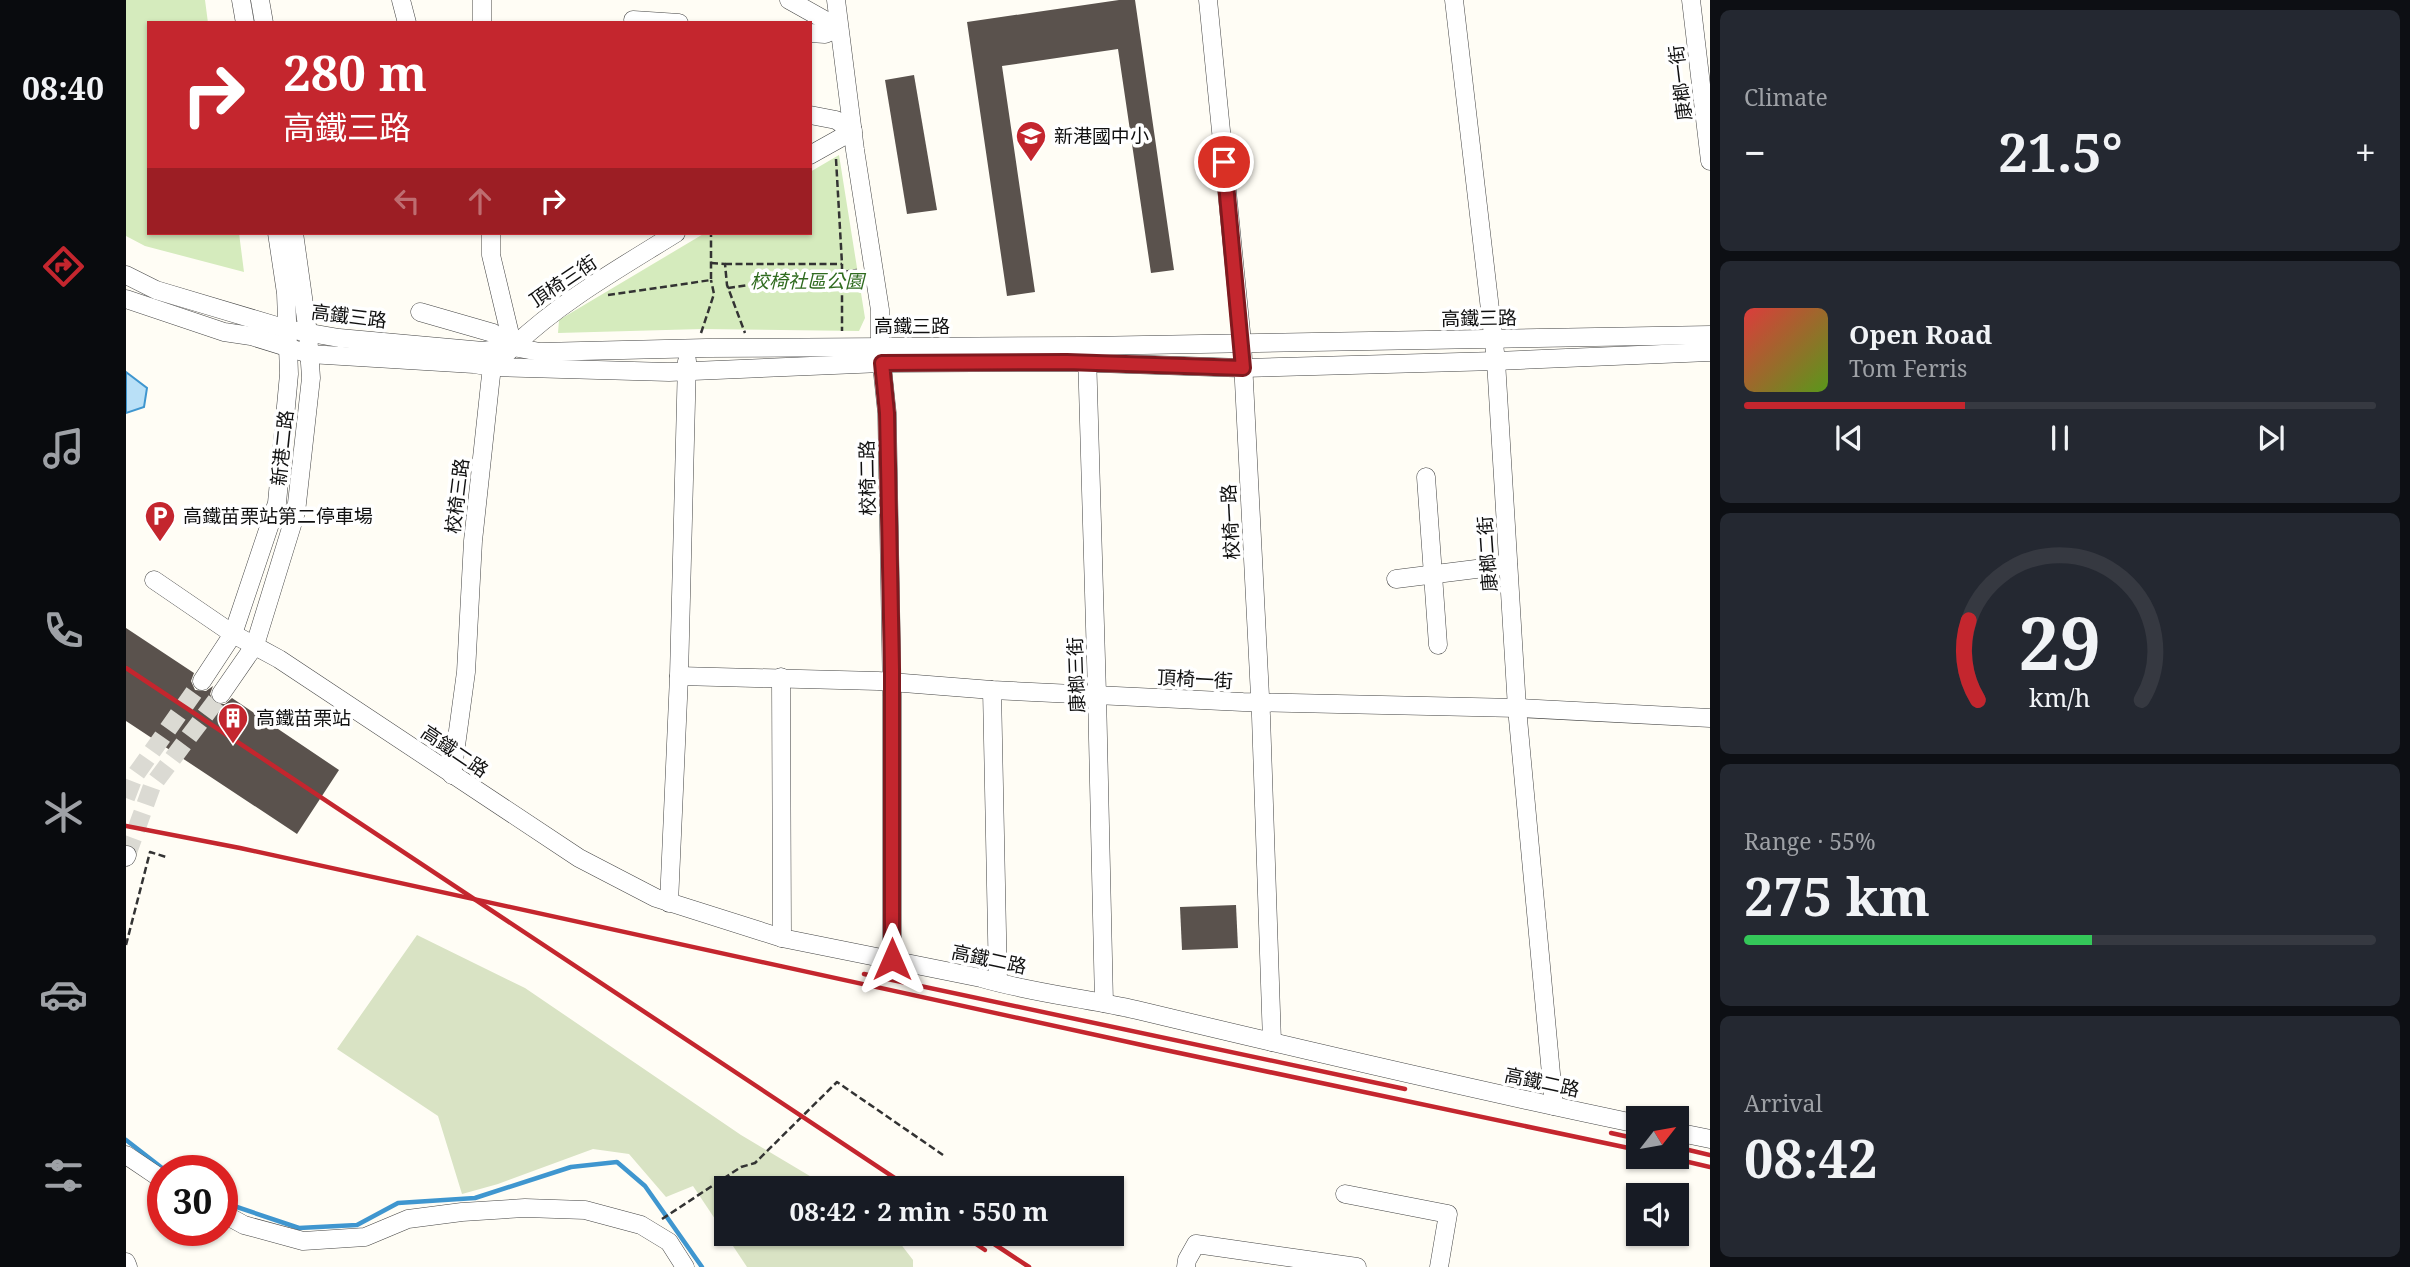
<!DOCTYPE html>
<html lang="en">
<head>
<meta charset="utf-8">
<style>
  body { margin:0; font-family:"Noto Serif","Noto Sans TC",serif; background:#242831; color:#f1f3f6; height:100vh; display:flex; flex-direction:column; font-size:26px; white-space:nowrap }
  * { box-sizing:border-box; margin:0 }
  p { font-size:23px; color:#9ea1a6 }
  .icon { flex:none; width:38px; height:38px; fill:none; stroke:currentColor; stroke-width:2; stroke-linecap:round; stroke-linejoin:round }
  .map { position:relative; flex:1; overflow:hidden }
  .sheet { display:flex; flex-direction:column; gap:10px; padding:10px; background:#0d0f14; width:700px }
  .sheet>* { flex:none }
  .banner { position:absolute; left:21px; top:21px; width:665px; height:214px; border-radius:0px; box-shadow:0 2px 5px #0004; background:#c4262e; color:#fff; overflow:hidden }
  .needle { width:46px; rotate:59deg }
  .controls { position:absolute; left:1500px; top:1106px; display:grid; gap:14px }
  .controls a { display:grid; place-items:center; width:63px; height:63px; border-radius:0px; background:#171b24; box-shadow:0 2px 5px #0004; font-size:35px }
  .speed { position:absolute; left:21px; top:1155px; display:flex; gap:14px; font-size:35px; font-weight:700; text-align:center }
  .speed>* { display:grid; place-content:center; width:91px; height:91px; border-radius:50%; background:#171b24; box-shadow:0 2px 5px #0004; line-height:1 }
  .speed .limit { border:10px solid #d22; background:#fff; color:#111 }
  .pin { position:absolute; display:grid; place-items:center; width:60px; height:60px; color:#fff; margin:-30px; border:4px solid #fff; border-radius:50%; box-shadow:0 2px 7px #0007 }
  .me { position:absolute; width:77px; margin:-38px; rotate:0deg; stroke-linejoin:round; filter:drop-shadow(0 0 5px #0008) }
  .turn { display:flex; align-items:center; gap:24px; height:147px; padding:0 21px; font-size:32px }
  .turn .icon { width:91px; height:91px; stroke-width:2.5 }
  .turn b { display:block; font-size:49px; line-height:60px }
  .lanes { display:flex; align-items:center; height:66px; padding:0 21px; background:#0003; justify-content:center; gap:35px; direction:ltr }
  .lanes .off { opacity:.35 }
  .big { font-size:52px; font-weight:700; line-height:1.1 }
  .sheet .tile { flex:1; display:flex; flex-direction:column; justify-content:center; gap:10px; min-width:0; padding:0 24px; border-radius:10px; background:#242831 }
  .sheet .dial { align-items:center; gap:0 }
  .dial svg { height:182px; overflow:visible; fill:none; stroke:#363941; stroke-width:7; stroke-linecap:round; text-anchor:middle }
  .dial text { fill:#f1f3f6; stroke:none }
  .song { display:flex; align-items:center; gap:21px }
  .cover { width:84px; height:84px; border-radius:10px; background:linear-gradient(135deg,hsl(0 70% 55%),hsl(90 70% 35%)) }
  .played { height:7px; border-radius:4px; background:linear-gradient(90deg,#c4262e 35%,#363941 35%) }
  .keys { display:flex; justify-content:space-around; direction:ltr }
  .heat { display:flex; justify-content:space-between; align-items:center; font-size:38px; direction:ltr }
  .charge { height:10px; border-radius:5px; background:linear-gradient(90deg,#34c759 55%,#363941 0) }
  .trip { position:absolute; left:588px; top:1176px; width:410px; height:70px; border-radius:0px; background:#171b24; box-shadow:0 2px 5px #0004; font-weight:700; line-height:70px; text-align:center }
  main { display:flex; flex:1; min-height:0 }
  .tabs { display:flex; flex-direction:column; width:126px; justify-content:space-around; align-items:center; background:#090b0e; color:#9ea1a6 }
  .tabs .icon { width:49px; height:49px }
  .tabs .current { color:#c4262e }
  .tabs b { font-size:32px; color:#f1f3f6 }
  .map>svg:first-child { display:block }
</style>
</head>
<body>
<main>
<nav class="tabs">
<b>08:40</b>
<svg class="icon current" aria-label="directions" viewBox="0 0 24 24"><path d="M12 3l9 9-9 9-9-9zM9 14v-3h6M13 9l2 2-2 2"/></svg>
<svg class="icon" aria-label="music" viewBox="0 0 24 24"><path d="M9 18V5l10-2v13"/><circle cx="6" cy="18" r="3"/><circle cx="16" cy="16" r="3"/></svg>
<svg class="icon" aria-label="phone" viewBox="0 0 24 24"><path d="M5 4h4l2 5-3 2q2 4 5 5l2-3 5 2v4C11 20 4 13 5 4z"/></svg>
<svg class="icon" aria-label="climate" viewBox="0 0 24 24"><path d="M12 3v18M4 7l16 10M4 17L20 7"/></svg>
<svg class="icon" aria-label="car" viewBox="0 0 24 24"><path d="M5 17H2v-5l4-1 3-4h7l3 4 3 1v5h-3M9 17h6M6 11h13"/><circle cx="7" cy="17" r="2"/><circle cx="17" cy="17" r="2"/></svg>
<svg class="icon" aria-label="filters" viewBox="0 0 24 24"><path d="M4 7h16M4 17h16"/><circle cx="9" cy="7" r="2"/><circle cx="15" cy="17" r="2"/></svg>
</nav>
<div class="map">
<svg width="1584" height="1267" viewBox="0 0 1584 1267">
  <rect width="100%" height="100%" fill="#fffdf5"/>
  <g fill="#d5ebbd">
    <path d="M0 0H79L82 23H23V233H113L118 272 19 246 0 236Z"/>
    <path d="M713 155 739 318 733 331 576 329 432 333 433 320 579 233H684V172Z"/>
  </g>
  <path fill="#d9e3c4" d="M291 935 399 988 615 1135 704 1188H600V1234H767L787 1260V1267H621L567 1186 540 1197 503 1154 467 1149 372 1184 336 1194 312 1116 211 1049Z"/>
  <path fill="#b9e0f7" stroke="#3f96cf" stroke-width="2" d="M0 372 21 388 18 407 0 413Z"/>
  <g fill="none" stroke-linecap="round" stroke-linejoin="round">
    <g stroke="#3f96cf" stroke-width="4.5">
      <path d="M0 1140 40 1171"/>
      <path d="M96 1202 173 1228 231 1225 272 1203 349 1198 445 1167 491 1162 519 1186 576 1267"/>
    </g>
  </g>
  <g fill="#5a524d">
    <path d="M993 0H1009L1048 270 1025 273 992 49 876 66 909 292 881 296 841 22Z"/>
    <path d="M788 75 811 210 781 214 759 80Z"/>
    <path d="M0 628 68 673 65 681 69 690 80 691 87 686 84 694 89 704H99L106 698 213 770 171 834 0 721Z"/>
    <path d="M1110 905 1112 948 1056 950 1054 907Z"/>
  </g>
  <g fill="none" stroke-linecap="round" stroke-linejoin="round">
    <g stroke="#dbdad3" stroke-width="18" stroke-dasharray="18 9" stroke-linecap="butt">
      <path d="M0 798 8 777 76 681"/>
      <path d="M1 855 26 786 95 694"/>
    </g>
    <g stroke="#444" stroke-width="19">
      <g id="minor">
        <path d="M115 0 119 23"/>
        <path d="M134 0 138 23"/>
        <path d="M275 0 281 23"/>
        <path d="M663 0 713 28"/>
        <path d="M710 0 729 150 754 310V347L761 413 766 696V959"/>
        <path d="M1082 0 1116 342 1135 716 1146 1042"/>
        <path d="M1328 0 1370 361 1391 708 1428 1106"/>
        <path d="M1565 0 1584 161"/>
        <path d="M507 20 553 23"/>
        <path d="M356 23V0"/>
        <path d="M684 33 699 34 713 28"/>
        <path d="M684 115 710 120 727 131 684 155"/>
        <path d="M0 275 30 290 161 329 213 338 357 351 387 347 414 352 580 348 960 346 1584 335"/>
        <path d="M0 299 98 332 125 336 183 354 348 364 366 367 543 372 756 363 941 362 1117 368 1370 361 1584 352"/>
        <path d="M294 312 367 333 387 347C435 301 494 268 550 233"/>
        <path d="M961 353 971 694 978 1003"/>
        <path d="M1300 477 1312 645"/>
        <path d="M1270 579 1382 565"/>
        <path d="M28 580 107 634 153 659 453 858 530 898 656 938 855 978C906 993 959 998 1011 1010 1178 1050 1344 1089 1512 1124"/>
        <path d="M553 676 752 681 866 690 1117 702 1391 708 1584 718"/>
        <path d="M655 677 656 938"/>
        <path d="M76 681 107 634 151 503 163 374 160 293 151 233"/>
        <path d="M866 690 872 982"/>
        <path d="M95 694 129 645 170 512 185 378 182 333 168 233"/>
        <path d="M326 775 340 672 347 541 364 384 366 367 387 347 365 255V233"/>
        <path d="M0 857 1 855"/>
        <path d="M543 903 553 676 561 361"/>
        <path d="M1550 1132 1584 1139"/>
        <path d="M0 1155 37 1180"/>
        <path d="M1219 1194 1322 1214 1313 1267"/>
        <path d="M96 1213 118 1225 177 1241 239 1237 282 1219 336 1212 399 1208 459 1210 515 1225 543 1242 559 1267"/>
        <path d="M0 1262 2 1267"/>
        <path d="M1060 1267 1061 1260 1070 1244 1231 1267"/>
      </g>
    </g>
    <g stroke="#333" stroke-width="2.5" stroke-dasharray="7 3.5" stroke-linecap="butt">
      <path d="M710 159 716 264V331"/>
      <path d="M585 263 599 264 601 285 619 333"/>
      <path d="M599 264H716"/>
      <path d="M602 288 731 270"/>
      <path d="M482 295 585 280V233"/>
      <path d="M575 333 588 294 585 280"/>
      <path d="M0 945 24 852 40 857"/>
      <path d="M536 1219 615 1167 629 1163 711 1082 817 1155"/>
    </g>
    <use href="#minor" stroke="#fff" stroke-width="18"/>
    <g stroke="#c4262e" stroke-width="4.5">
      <path d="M0 668 784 1188"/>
      <path d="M0 826 114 848 1025 1047 1512 1150"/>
      <path d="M738 974 1279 1089"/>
      <path d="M1485 1133 1512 1139"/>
      <path d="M1550 1147 1584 1155"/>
      <path d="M1541 1157 1584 1167"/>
      <path d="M835 1234 859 1250"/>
      <path d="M853 1234 903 1267"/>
    </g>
  </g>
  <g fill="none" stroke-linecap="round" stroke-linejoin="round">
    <g stroke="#7f191e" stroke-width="18">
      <path id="route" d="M766 959V669L761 413 756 363 941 362 1117 368 1098 162"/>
    </g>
    <use href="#route" stroke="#c4262e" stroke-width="12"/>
  </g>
  <defs>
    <g id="school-pin" transform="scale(1.575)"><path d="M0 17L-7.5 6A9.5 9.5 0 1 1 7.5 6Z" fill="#c4262e" stroke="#fff"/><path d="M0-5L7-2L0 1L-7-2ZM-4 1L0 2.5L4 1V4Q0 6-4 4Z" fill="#fff"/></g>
    <g id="parking-pin" transform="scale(1.575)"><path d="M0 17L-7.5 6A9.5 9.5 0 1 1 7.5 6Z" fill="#c4262e" stroke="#fff"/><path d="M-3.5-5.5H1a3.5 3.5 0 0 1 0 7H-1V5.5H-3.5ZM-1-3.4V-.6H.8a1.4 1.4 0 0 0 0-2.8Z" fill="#fff"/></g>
    <g id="building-pin" transform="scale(1.575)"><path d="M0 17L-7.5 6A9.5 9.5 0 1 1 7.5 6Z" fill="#c4262e" stroke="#fff"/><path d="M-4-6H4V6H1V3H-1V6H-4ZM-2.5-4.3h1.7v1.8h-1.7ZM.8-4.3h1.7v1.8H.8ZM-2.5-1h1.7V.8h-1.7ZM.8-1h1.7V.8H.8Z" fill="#fff"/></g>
  </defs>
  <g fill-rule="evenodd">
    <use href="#school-pin" x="905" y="136"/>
    <use href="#parking-pin" x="34" y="516"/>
    <use href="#building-pin" x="107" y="718"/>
  </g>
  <g text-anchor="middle" stroke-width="7" stroke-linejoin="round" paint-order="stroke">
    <g font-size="19" fill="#111" stroke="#fff">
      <text transform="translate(1554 83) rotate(-97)" y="7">康榔一街</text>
      <text transform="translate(437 281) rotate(-34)" y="7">頂椅三街</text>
      <text transform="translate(223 316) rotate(7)" y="7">高鐵三路</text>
      <text transform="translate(1353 318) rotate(-1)" y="7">高鐵三路</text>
      <text x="786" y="333">高鐵三路</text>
      <text transform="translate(156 448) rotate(-84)" y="7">新港二路</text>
      <text transform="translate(741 478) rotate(-91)" y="7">校椅二路</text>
      <text transform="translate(331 496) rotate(-83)" y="7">校椅三路</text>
      <text transform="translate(1104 522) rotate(-93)" y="7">校椅一路</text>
      <text transform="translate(1361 554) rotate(-94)" y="7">康榔二街</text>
      <text transform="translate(950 675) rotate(-92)" y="7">康榔三街</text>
      <text transform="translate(1069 679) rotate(3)" y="7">頂椅一街</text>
      <text transform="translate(329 751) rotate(34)" y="7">高鐵二路</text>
      <text transform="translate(863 959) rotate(12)" y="7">高鐵二路</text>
      <text transform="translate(1416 1082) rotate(12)" y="7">高鐵二路</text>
    </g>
    <g font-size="19" fill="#111" stroke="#fff" text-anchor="start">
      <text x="928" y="143">新港國中小</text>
      <text x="57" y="523">高鐵苗栗站第二停車場</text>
      <text x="130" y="725">高鐵苗栗站</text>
    </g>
    <g font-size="19" font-style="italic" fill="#2f6b1f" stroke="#fff">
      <text x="681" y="288">校椅社區公園</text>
    </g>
  </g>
</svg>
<div class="controls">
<a><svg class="needle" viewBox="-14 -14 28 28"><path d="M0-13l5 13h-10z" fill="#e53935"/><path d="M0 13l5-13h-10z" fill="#9ea1a6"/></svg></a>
<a><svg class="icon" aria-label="sound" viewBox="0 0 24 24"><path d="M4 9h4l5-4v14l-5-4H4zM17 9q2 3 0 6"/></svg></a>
</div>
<div class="speed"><div class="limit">30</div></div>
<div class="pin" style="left:1098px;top:162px;background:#d93025"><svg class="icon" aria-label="arrive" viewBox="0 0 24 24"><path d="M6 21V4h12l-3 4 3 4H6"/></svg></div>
<svg class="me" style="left:766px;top:959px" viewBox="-20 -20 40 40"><path d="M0-17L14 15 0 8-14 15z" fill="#c4262e" stroke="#fff" stroke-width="4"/></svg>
<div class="trip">08:42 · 2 min · 550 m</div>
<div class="banner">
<div class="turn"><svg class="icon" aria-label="right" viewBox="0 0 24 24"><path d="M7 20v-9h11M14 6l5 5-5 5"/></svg><div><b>280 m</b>高鐵三路</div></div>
<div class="lanes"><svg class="icon off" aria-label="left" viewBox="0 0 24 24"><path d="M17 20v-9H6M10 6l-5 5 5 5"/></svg><svg class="icon off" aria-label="ahead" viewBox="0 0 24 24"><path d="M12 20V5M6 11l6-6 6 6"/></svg><svg class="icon" aria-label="right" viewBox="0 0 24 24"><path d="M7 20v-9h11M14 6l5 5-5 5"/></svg></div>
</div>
</div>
<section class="sheet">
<div class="tile"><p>Climate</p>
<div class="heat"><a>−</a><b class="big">21.5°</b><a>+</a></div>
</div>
<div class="tile">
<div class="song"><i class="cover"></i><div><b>Open Road</b><p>Tom Ferris</p></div></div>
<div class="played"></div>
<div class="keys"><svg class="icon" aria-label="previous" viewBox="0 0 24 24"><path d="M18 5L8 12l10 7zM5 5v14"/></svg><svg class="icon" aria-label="pause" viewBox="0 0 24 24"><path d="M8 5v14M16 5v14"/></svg><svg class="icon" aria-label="next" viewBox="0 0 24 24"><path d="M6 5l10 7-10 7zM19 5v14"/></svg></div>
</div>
<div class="tile dial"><svg viewBox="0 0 100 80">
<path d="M14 69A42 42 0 1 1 86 69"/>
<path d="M14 69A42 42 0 0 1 10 34" stroke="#c4262e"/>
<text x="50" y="56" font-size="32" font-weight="700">29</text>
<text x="50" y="72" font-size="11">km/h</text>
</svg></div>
<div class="tile"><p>Range · 55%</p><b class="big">275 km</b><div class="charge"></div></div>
<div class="tile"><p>Arrival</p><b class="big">08:42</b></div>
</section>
</main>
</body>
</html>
